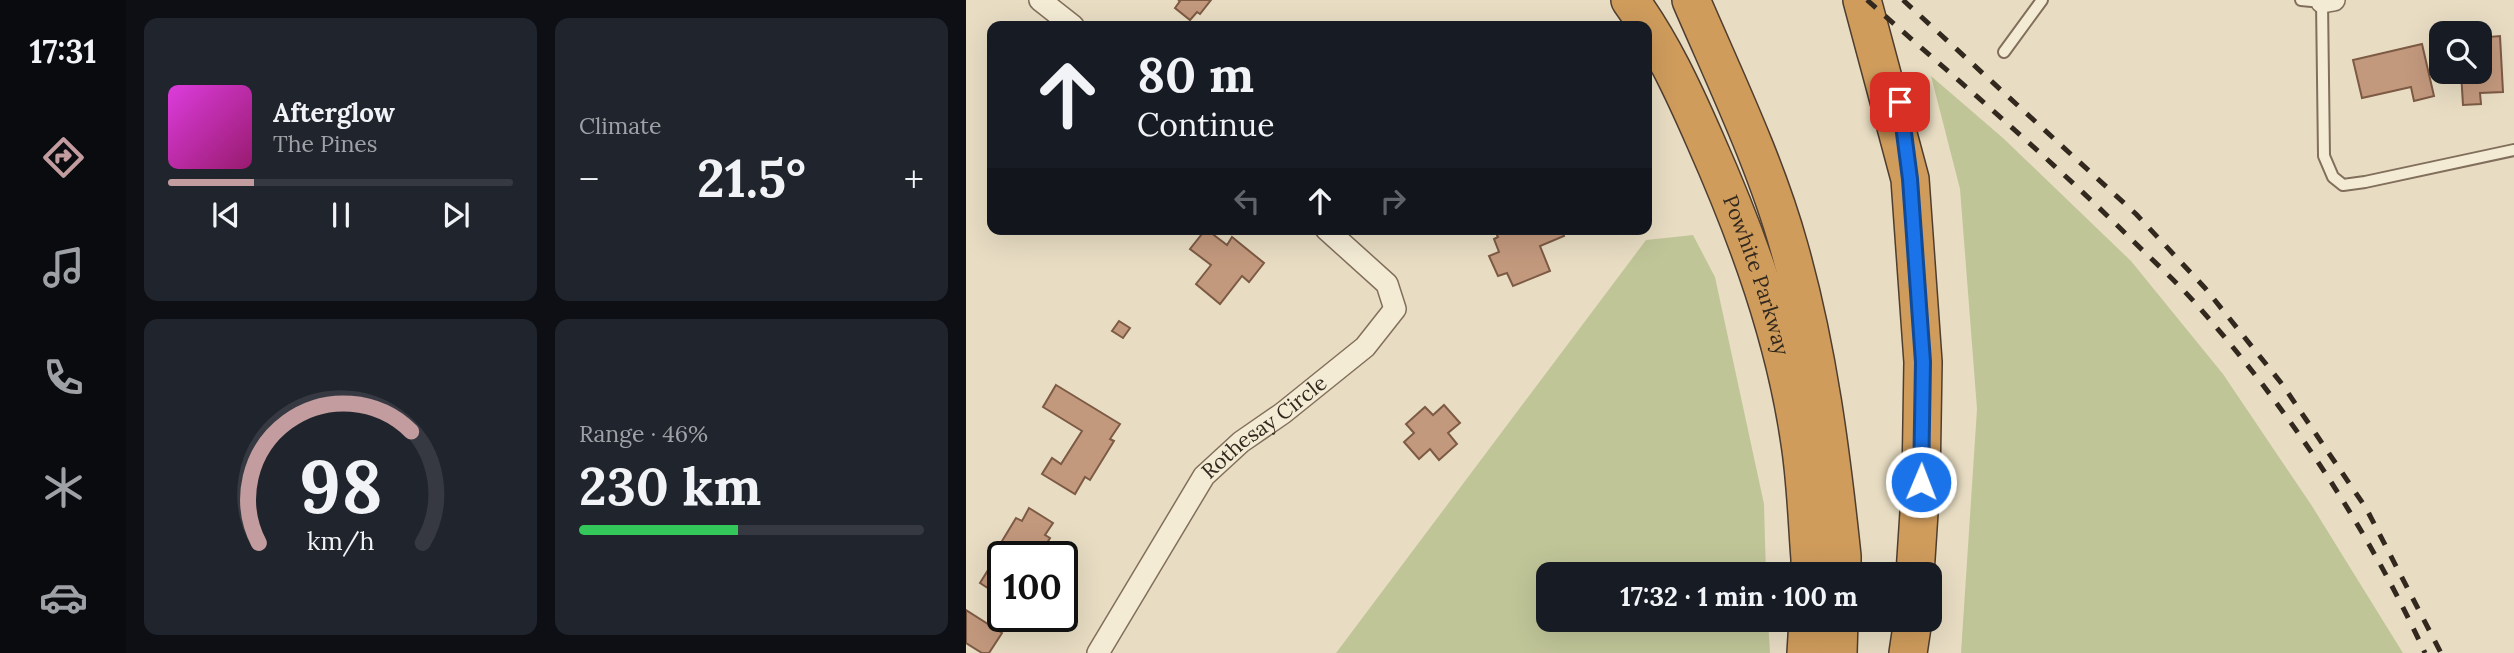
<!DOCTYPE html>
<html lang="en">
<head>
<meta charset="utf-8">
<style>
  body { margin:0; font-family:Lora,serif; background:#20242c; color:#f1f3f6; height:100vh; display:flex; flex-direction:column; font-size:26px; white-space:nowrap }
  * { box-sizing:border-box; margin:0 }
  p { font-size:23px; color:#9ea1a6 }
  .icon { flex:none; width:38px; height:38px; fill:none; stroke:currentColor; stroke-width:2; stroke-linecap:round; stroke-linejoin:round }
  .map { position:relative; flex:1; overflow:hidden }
  .side { display:flex; flex-direction:column; gap:18px; padding:18px; background:#0d0f14; width:840px }
  .side>* { flex:none }
  .banner { position:absolute; left:21px; top:21px; width:665px; height:214px; border-radius:14px; box-shadow:0 7px 28px #0002; background:#171b24; color:#f1f3f6; overflow:hidden }
  .buttons { position:absolute; left:1463px; top:21px; display:grid; gap:14px }
  .buttons a { display:grid; place-items:center; width:63px; height:63px; border-radius:14px; background:#171b24; box-shadow:0 7px 28px #0002; font-size:35px }
  .speed { position:absolute; left:21px; top:541px; display:flex; gap:14px; font-size:35px; font-weight:700; text-align:center }
  .speed>* { display:grid; place-content:center; width:91px; height:91px; border-radius:50%; background:#171b24; box-shadow:0 7px 28px #0002; line-height:1 }
  .speed .limit { border:4px solid #111; border-radius:10px; background:#fff; color:#111 }
  .pin { position:absolute; display:grid; place-items:center; width:60px; height:60px; color:#fff; margin:-30px; border-radius:14px; box-shadow:0 4px 10px #0006 }
  .me { position:absolute; width:77px; margin:-38px; rotate:1deg; stroke-linejoin:round; filter:drop-shadow(0 0 5px #0008) }
  .turn { display:flex; align-items:center; gap:24px; height:147px; padding:0 35px; font-size:32px }
  .turn .icon { width:91px; height:91px; stroke-width:2.5 }
  .turn b { display:block; font-size:49px; line-height:60px }
  .lanes { display:flex; align-items:center; height:66px; padding:0 35px; background:#0003; justify-content:center; gap:35px; direction:ltr }
  .lanes .off { opacity:.35 }
  .big { font-size:52px; font-weight:800; line-height:1.1 }
  .side .card { flex:1; display:flex; flex-direction:column; justify-content:center; gap:10px; min-width:0; padding:0 24px; border-radius:14px; background:#20242c }
  .side .dial { align-items:center; gap:0 }
  .dial svg { height:182px; overflow:visible; fill:none; stroke:#363941; stroke-width:7; stroke-linecap:round; text-anchor:middle }
  .dial text { fill:#f1f3f6; stroke:none }
  .song { display:flex; align-items:center; gap:21px }
  .cover { width:84px; height:84px; border-radius:10px; background:linear-gradient(135deg,hsl(300 70% 55%),hsl(320 70% 35%)) }
  .played { height:7px; border-radius:4px; background:linear-gradient(90deg,#c29c9f 25%,#363941 25%) }
  .keys { display:flex; justify-content:space-around; direction:ltr }
  .heat { display:flex; justify-content:space-between; align-items:center; font-size:38px; direction:ltr }
  .charge { height:10px; border-radius:5px; background:linear-gradient(90deg,#34c759 46%,#363941 0) }
  .side .tiles { flex:1; display:grid; gap:18px; grid-template-columns:repeat(2,1fr) }
  .trip { position:absolute; left:570px; top:562px; width:406px; height:70px; border-radius:14px; background:#171b24; box-shadow:0 7px 28px #0002; font-weight:800; line-height:70px; text-align:center }
  main { display:flex; flex:1; min-height:0 }
  .tab-bar { display:flex; flex-direction:column; width:126px; justify-content:space-around; align-items:center; background:#090b0e; color:#9ea1a6 }
  .tab-bar .icon { width:49px; height:49px }
  .tab-bar .on { color:#c29c9f }
  .tab-bar b { font-size:32px; color:#f1f3f6 }
  .map>svg:first-child { display:block }
</style>
</head>
<body>
<main>
<nav class="tab-bar">
<b>17:31</b>
<svg class="icon on" aria-label="directions" viewBox="0 0 24 24"><path d="M12 3l9 9-9 9-9-9zM9 14v-3h6M13 9l2 2-2 2"/></svg>
<svg class="icon" aria-label="music" viewBox="0 0 24 24"><path d="M9 18V5l10-2v13"/><circle cx="6" cy="18" r="3"/><circle cx="16" cy="16" r="3"/></svg>
<svg class="icon" aria-label="phone" viewBox="0 0 24 24"><path d="M5 4h4l2 5-3 2q2 4 5 5l2-3 5 2v4C11 20 4 13 5 4z"/></svg>
<svg class="icon" aria-label="climate" viewBox="0 0 24 24"><path d="M12 3v18M4 7l16 10M4 17L20 7"/></svg>
<svg class="icon" aria-label="car" viewBox="0 0 24 24"><path d="M5 17H2v-5l4-1 3-4h7l3 4 3 1v5h-3M9 17h6M6 11h13"/><circle cx="7" cy="17" r="2"/><circle cx="17" cy="17" r="2"/></svg>
</nav>
<section class="side">
<div class="tiles">
<div class="card">
<div class="song"><i class="cover"></i><div><b>Afterglow</b><p>The Pines</p></div></div>
<div class="played"></div>
<div class="keys"><svg class="icon" aria-label="previous" viewBox="0 0 24 24"><path d="M18 5L8 12l10 7zM5 5v14"/></svg><svg class="icon" aria-label="pause" viewBox="0 0 24 24"><path d="M8 5v14M16 5v14"/></svg><svg class="icon" aria-label="next" viewBox="0 0 24 24"><path d="M6 5l10 7-10 7zM19 5v14"/></svg></div>
</div>
<div class="card"><p>Climate</p>
<div class="heat"><a>−</a><b class="big">21.5°</b><a>+</a></div>
</div>
<div class="card dial"><svg viewBox="0 0 100 80">
<path d="M14 69A42 42 0 1 1 86 69"/>
<path d="M14 69A42 42 0 0 1 81 20" stroke="#c29c9f"/>
<text x="50" y="56" font-size="32" font-weight="700">98</text>
<text x="50" y="72" font-size="11">km/h</text>
</svg></div>
<div class="card"><p>Range · 46%</p><b class="big">230 km</b><div class="charge"></div></div>
</div>
</section>
<div class="map">
<svg width="1548" height="653" viewBox="0 0 1548 653">
  <rect width="100%" height="100%" fill="#e8ddc3"/>
  <g fill="#c0c598">
    <path d="M965 76 1037 138 1165 261 1257 374 1346 506 1437 653H995L1011 409 994 189Z"/>
    <path d="M727 235 749 277 798 504 800 574H583V620H802L804 653H370L680 240Z"/>
  </g>
  <g fill="#c3997d" stroke="#7d5a44" stroke-width="2">
    <path d="M212 0H245L234 14 231 12 224 20 209 8 214 1Z"/>
    <path d="M1523 29V37L1534 36 1537 92 1514 93 1515 104 1497 105 1495 72H1514V33H1506V30Z"/>
    <path d="M1456 44 1468 96 1448 101 1445 87 1396 98 1387 60Z"/>
    <path d="M240 229 261 245 266 237 298 263 283 282 276 276 254 304 230 284 245 265 224 249Z"/>
    <path d="M528 229H595L598 236 574 246 584 271 547 286 541 273 532 276 523 256 533 252 528 239 532 237Z"/>
    <path d="M153 321 164 328 157 338 146 331Z"/>
    <path d="M90 385 154 424 144 439 148 441 124 480 119 477 109 494 76 474 86 458 95 464 116 431 77 407Z"/>
    <path d="M478 405 494 423 482 433 491 444 473 460 464 449 453 459 438 442 448 433 440 424 459 407 467 415Z"/>
    <path d="M63 508 87 523 79 535 84 538 73 556H37V598L14 583 27 562 24 560 27 556 24 554 30 545 33 546 50 518 56 521Z"/>
    <path d="M0 610 36 633 23 653H16L0 643Z"/>
  </g>
  <g fill="none" stroke-linecap="round" stroke-linejoin="round">
    <g stroke="#816f5c" stroke-width="14">
      <g id="service">
        <path d="M1335 0 1356 2 1358 156 1367 177 1377 185 1399 182 1548 150"/>
        <path d="M1038 52 1076 0"/>
      </g>
    </g>
    <g stroke="#816f5c" stroke-width="24">
      <g id="minor">
        <path d="M74 0 107 26"/>
        <path d="M1356 2 1368 0"/>
        <path id="s1" d="M132 653 238 476 275 442 317 413 399 347 429 309 421 284 360 229"/>
      </g>
    </g>
    <g stroke="#4f3e30" stroke-width="40">
      <g id="motorway">
        <path id="s2" d="M664 0C695 42 718 92 739 140 782 237 819 338 834 443 840 481 841 521 844 559V574"/>
        <path d="M725 0C759 79 800 164 823 247 852 349 865 452 876 556V574"/>
        <path d="M896 0 944 179 957 362 955 482 949 574"/>
        <path d="M840 653 842 620"/>
        <path d="M872 653 873 620"/>
        <path d="M942 653 947 620"/>
      </g>
    </g>
    <use href="#service" stroke="#f4ebd5" stroke-width="10"/>
    <use href="#minor" stroke="#f4ebd5" stroke-width="21"/>
    <use href="#motorway" stroke="#cf9c5c" stroke-width="37"/>
    <g stroke="#32281e" stroke-width="5" stroke-dasharray="12 12" stroke-linecap="butt">
      <path d="M901 0C988 77 1077 152 1160 234 1183 257 1209 280 1231 305 1323 409 1401 527 1459 653"/>
      <path d="M937 0 1170 214 1239 288 1316 384 1400 508 1475 653"/>
    </g>
  </g>
  <g fill="none" stroke-linecap="round" stroke-linejoin="round">
    <g stroke="#114b97" stroke-width="18">
      <path id="route" d="M934 102 944 179 957 362 955 482"/>
    </g>
    <use href="#route" stroke="#1a73e8" stroke-width="12"/>
  </g>
  <g text-anchor="middle" stroke-width="6" stroke-linejoin="round" paint-order="stroke">
    <g font-size="21" fill="#32281e" stroke="#f1e8d2">
      <text dy="7" stroke="none"><textPath href="#s2" startOffset="304">Powhite Parkway</textPath></text>
      <text dy="7" stroke="none"><textPath href="#s1" startOffset="284">Rothesay Circle</textPath></text>
    </g>
  </g>
</svg>
<div class="buttons">
<a><svg class="icon" aria-label="search" viewBox="0 0 24 24"><circle cx="10" cy="10" r="6"/><path d="M15 15l6 6"/></svg></a>
</div>
<div class="speed"><div class="limit">100</div></div>
<div class="pin" style="left:934px;top:102px;background:#d93025"><svg class="icon" aria-label="arrive" viewBox="0 0 24 24"><path d="M6 21V4h12l-3 4 3 4H6"/></svg></div>
<svg class="me" style="left:955px;top:482px" viewBox="-20 -20 40 40"><circle r="17" fill="#1a73e8" stroke="#fff" stroke-width="3"/><path d="M0-11L8 9 0 5-8 9z" fill="#fff"/></svg>
<div class="trip">17:32 · 1 min · 100 m</div>
<div class="banner">
<div class="turn"><svg class="icon" aria-label="ahead" viewBox="0 0 24 24"><path d="M12 20V5M6 11l6-6 6 6"/></svg><div><b>80 m</b>Continue</div></div>
<div class="lanes"><svg class="icon off" aria-label="left" viewBox="0 0 24 24"><path d="M17 20v-9H6M10 6l-5 5 5 5"/></svg><svg class="icon" aria-label="ahead" viewBox="0 0 24 24"><path d="M12 20V5M6 11l6-6 6 6"/></svg><svg class="icon off" aria-label="right" viewBox="0 0 24 24"><path d="M7 20v-9h11M14 6l5 5-5 5"/></svg></div>
</div>
</div>
</main>
</body>
</html>
